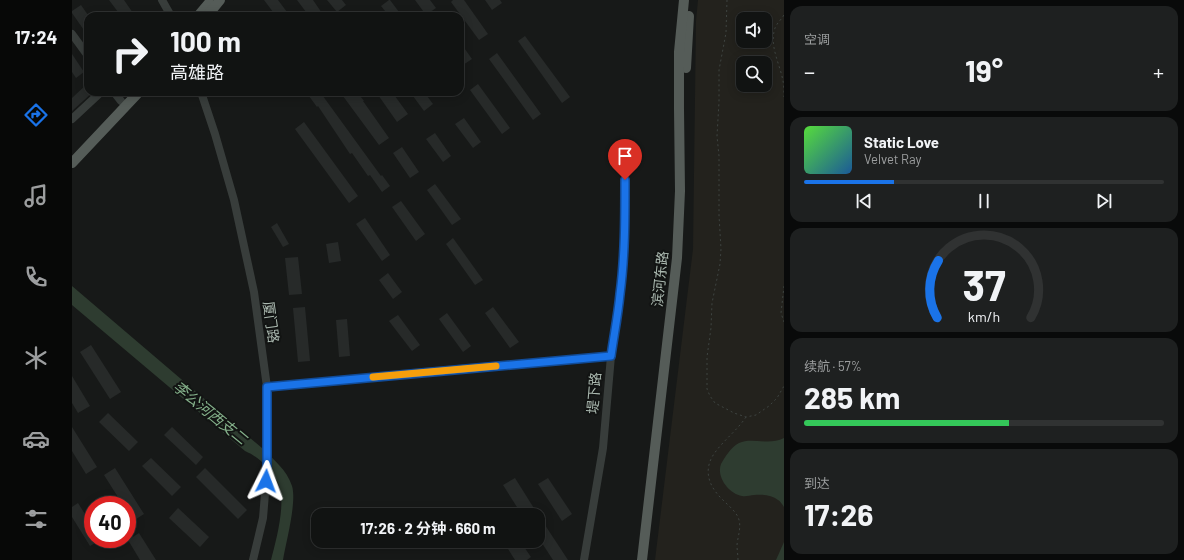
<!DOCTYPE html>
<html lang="zh">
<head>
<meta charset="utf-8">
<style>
  body { margin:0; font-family:Barlow,"Noto Sans SC",sans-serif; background:#1e2020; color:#f1f3f6; height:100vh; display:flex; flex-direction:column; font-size:15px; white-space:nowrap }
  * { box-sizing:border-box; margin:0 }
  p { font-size:13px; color:#9c9e9f }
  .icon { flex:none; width:22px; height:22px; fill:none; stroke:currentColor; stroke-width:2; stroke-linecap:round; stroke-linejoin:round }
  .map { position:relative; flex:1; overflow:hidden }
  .panel { display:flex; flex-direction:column; gap:6px; padding:6px; background:#090a0a; width:400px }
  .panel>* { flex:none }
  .guide { position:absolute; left:12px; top:12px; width:380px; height:84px; border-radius:12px; box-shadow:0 2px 10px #0003,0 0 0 1px #303232; background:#111312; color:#f1f3f6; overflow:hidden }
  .buttons { position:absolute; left:664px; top:12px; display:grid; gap:8px }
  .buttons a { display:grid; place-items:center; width:36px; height:36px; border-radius:8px; background:#111312; box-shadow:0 2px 10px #0003,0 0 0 1px #303232; font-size:20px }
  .speed { position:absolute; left:12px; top:496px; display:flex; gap:8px; font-size:20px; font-weight:700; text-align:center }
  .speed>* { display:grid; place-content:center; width:52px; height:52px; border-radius:50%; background:#111312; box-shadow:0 2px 10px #0003,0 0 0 1px #303232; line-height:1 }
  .speed .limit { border:6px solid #d22; background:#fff; color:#111 }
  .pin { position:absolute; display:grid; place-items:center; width:34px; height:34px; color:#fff; margin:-41px -17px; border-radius:50% 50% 50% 0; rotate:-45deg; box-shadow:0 0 4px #0007 }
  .pin .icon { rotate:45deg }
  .me { position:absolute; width:44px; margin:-22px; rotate:3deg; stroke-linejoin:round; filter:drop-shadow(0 0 3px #0008) }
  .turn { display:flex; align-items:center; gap:14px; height:84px; padding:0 20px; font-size:18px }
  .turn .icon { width:52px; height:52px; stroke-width:2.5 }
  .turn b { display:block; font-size:28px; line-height:34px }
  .big { font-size:30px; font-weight:700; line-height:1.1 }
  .panel .tile { flex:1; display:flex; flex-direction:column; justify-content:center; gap:6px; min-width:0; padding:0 14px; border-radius:12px; background:#1e2020 }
  .panel .dial { align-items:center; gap:0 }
  .dial svg { height:104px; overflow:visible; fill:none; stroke:#303232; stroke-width:7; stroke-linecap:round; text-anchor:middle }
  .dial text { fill:#f1f3f6; stroke:none }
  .song { display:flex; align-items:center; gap:12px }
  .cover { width:48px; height:48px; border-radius:6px; background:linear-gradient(135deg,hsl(110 70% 55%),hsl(210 70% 35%)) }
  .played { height:4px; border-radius:2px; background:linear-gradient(90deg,#1a73e8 25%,#303232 25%) }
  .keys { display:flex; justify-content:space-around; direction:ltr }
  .heat { display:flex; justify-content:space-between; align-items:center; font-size:22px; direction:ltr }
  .charge { height:6px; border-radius:3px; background:linear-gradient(90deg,#34c759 57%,#303232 0) }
  .trip { position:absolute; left:239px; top:508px; width:234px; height:40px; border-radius:12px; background:#111312; box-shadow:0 2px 10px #0003,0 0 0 1px #303232; font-weight:700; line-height:40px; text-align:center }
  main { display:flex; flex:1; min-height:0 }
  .tabs { display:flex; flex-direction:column; width:72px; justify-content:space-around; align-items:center; background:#070807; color:#9c9e9f }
  .tabs .icon { width:28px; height:28px }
  .tabs .selected { color:#1a73e8 }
  .tabs b { font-size:18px; color:#f1f3f6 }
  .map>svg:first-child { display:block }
</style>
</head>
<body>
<main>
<nav class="tabs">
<b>17:24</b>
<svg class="icon selected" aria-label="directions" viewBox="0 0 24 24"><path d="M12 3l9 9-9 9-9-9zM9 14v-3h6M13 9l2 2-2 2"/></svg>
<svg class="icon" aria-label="music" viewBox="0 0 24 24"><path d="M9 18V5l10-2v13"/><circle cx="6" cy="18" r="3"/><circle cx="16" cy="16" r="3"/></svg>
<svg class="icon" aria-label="phone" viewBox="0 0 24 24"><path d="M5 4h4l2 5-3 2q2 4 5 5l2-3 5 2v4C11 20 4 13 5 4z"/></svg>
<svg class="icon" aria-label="climate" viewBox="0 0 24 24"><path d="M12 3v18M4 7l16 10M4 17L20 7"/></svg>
<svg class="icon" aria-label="car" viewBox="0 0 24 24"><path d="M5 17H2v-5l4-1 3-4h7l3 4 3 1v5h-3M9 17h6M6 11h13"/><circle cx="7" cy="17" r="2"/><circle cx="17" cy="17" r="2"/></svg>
<svg class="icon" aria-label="filters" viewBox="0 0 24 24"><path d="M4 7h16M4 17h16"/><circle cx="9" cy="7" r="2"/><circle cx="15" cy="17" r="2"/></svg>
</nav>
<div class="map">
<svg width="712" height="560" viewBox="0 0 712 560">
  <rect width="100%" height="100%" fill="#171918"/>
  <path fill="#23221d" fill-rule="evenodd" d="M626 0H712V560H583L621 249 624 21ZM671 19H693V41H671ZM671 63H693V85H671Z"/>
  <g fill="#2e3c30">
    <path d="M0 286 190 448C201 459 215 470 220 486 225 502 214 542 211 560H199C204 541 214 504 207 486 205 479 200 474 195 468 189 460 182 455 173 451L0 305Z"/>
    <path d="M712 438V507C710 504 708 501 706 500 700 495 690 494 682 495 678 495 674 497 670 496 657 494 644 477 649 464 653 457 659 447 667 443 680 437 697 446 712 438Z"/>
    <path d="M712 542V560H704Z"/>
  </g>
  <g fill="#272a29">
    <path d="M37 0H52L61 13 57 16H49Z"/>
    <path d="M192 0H206L218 16H204Z"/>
    <path d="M225 0H241L252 16H237Z"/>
    <path d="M255 0H270L274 5 265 12Z"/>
    <path d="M317 0H318L330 16H317L309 6Z"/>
    <path d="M343 0H358L364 8 354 15Z"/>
    <path d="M381 0H392L416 34 407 40 379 2Z"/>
    <path d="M413 0H428L430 3 420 10Z"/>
    <path d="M9 5 16 15V36L0 13V11Z"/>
    <path d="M453 36 498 97 490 103 446 41Z"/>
    <path d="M388 42 400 59 391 65 388 61Z"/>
    <path d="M425 53 469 114 461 120 417 59Z"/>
    <path d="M0 54 12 72 4 78 0 72Z"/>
    <path d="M16 83V92H21L0 111V98Z"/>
    <path d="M406 84 438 128 430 134 398 90Z"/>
    <path d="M234 92H248L309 176 310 175 318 186 310 192 298 175 296 176 280 153 278 154 246 106 245 107Z"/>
    <path d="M268 92H285L292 101H291L317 138 307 145Z"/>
    <path d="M304 92H320L336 114 325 122Z"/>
    <path d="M338 92H352L361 104 352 111Z"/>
    <path d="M392 118 409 142 401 148 383 124Z"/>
    <path d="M232 122 286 196 277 203 223 129Z"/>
    <path d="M363 133 379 156 371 162 354 139Z"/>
    <path d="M330 147 347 172 338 178 321 153Z"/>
    <path d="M363 184 389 219 380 225 355 190Z"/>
    <path d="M329 201 353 234 344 241 320 207Z"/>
    <path d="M293 218 318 255 310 261 284 224Z"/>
    <path d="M205 223 217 244 211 247 199 227Z"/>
    <path d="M381 238 411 280 403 285 374 244Z"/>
    <path d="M266 242 269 261 257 263 254 244Z"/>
    <path d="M226 257 230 294 217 295 213 258Z"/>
    <path d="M316 273 330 292 321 299 307 280Z"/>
    <path d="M233 307 238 361 226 362 221 308Z"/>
    <path d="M421 307 447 342 438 348 413 313Z"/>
    <path d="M375 313 399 346 391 352 367 319Z"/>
    <path d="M326 315 348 345 340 351 317 321Z"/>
    <path d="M275 319 278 356 267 357 264 320Z"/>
    <path d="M19 345 49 392 38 399 8 352Z"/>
    <path d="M0 376 18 406 6 413 0 403Z"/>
    <path d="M36 413 66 442 57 451 27 422Z"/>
    <path d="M0 427 25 467 14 474 0 451Z"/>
    <path d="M100 427 131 457 124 465 92 435Z"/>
    <path d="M79 458 109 487 100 496 70 466Z"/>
    <path d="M43 468 72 514 61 521 55 512V505H51L32 475Z"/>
    <path d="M133 468 175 510 166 519 124 477Z"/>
    <path d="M443 478 465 513 462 515H450L431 485Z"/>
    <path d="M476 478 500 514 490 521 466 484Z"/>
    <path d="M6 503 21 527V539H30L18 546 0 517V507Z"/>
    <path d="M106 508 137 537 128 547 97 518Z"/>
    <path d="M471 522 496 560H481L466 537V525Z"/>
    <path d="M67 533 84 560H68L56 540Z"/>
    <path d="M431 541H448L459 557 455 560H443Z"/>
  </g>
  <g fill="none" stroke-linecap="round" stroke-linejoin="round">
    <g stroke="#3e4441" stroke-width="1" stroke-dasharray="2 3" stroke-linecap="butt">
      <path d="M655 0 654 33 647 70V102L645 136 647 156V215L649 249 648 264 640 303 639 328 635 357V389L638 396 643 403 662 413 674 417 684 415 697 406 705 398 712 386"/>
      <path d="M712 15C709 20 705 23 703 28 697 46 708 64 711 81 712 86 712 91 712 97"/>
      <path d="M712 286 709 313 712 322"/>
      <path d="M666 560C666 555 665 550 665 545 666 535 670 526 666 517 663 511 657 506 652 501 639 489 631 474 640 457 649 442 664 432 674 417"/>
    </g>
    <g stroke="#383d3b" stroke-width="8">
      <path d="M90 0 99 16"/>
      <path d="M0 34 16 56"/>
      <path d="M42 92 49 101"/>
      <path d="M129 92 143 134 162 200 182 292 195 387V469L191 518 181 560"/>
      <path d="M0 119 29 92"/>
      <path d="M195 387 539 356"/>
      <path d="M512 560 531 448 539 356 548 294 552 256 553 206V180"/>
    </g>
    <g stroke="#555c58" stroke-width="10">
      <path d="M126 16 137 3"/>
      <path d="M135 16 148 0"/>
      <path d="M614 68 617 16"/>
      <path d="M0 163 67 92"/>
      <path d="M570 560 605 258 608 191 607 109V52L612 0"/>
    </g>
  </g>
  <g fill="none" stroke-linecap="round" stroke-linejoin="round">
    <g stroke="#114b97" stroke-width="10">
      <path id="route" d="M194 481 195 469V387L539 356C542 335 546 315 548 294 553 256 553 218 553 180"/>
    </g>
    <use href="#route" stroke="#1a73e8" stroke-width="7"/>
    <path stroke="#f59e0b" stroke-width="7" d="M301 377 424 366"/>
  </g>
  <g text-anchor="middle" stroke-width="4" stroke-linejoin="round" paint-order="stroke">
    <g font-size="14" fill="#aab8af" stroke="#121413">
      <text transform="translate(588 279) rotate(-84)" y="5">滨河东路</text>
      <text transform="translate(199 322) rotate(82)" y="5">厦门路</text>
      <text transform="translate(522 393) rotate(-85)" y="5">堤下路</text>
    </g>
    <g font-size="15" font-style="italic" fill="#84b08a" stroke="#121413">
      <text transform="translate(138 413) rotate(39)" y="5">李公河西支二</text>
    </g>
  </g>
</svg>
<div class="buttons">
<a><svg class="icon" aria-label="sound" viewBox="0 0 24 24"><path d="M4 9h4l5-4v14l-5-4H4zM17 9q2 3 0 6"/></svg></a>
<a><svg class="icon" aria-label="search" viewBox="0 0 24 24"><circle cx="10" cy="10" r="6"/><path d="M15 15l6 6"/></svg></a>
</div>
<div class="speed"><div class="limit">40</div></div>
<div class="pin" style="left:553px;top:180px;background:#d93025"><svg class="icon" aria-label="arrive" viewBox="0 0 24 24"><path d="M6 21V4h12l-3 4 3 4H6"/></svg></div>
<svg class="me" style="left:194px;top:481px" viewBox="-20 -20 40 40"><path d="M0-17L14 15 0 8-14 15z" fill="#1a73e8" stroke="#fff" stroke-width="4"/></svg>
<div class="trip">17:26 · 2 分钟 · 660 m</div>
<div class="guide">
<div class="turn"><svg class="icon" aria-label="right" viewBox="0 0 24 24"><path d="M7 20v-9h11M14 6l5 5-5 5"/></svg><div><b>100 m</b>高雄路</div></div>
</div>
</div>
<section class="panel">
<div class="tile"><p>空调</p>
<div class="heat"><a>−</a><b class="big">19°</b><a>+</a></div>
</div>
<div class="tile">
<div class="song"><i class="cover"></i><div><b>Static Love</b><p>Velvet Ray</p></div></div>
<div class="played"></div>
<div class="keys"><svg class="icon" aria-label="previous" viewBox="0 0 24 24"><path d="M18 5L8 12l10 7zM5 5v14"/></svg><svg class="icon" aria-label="pause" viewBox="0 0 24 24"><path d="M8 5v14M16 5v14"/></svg><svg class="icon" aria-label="next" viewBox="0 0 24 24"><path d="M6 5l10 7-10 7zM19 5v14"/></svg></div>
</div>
<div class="tile dial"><svg viewBox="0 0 100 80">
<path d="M14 69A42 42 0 1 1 86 69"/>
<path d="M14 69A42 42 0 0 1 15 25" stroke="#1a73e8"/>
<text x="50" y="56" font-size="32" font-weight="700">37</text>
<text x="50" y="72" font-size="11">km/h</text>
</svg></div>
<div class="tile"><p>续航 · 57%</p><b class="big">285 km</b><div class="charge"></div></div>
<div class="tile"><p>到达</p><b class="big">17:26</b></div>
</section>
</main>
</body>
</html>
